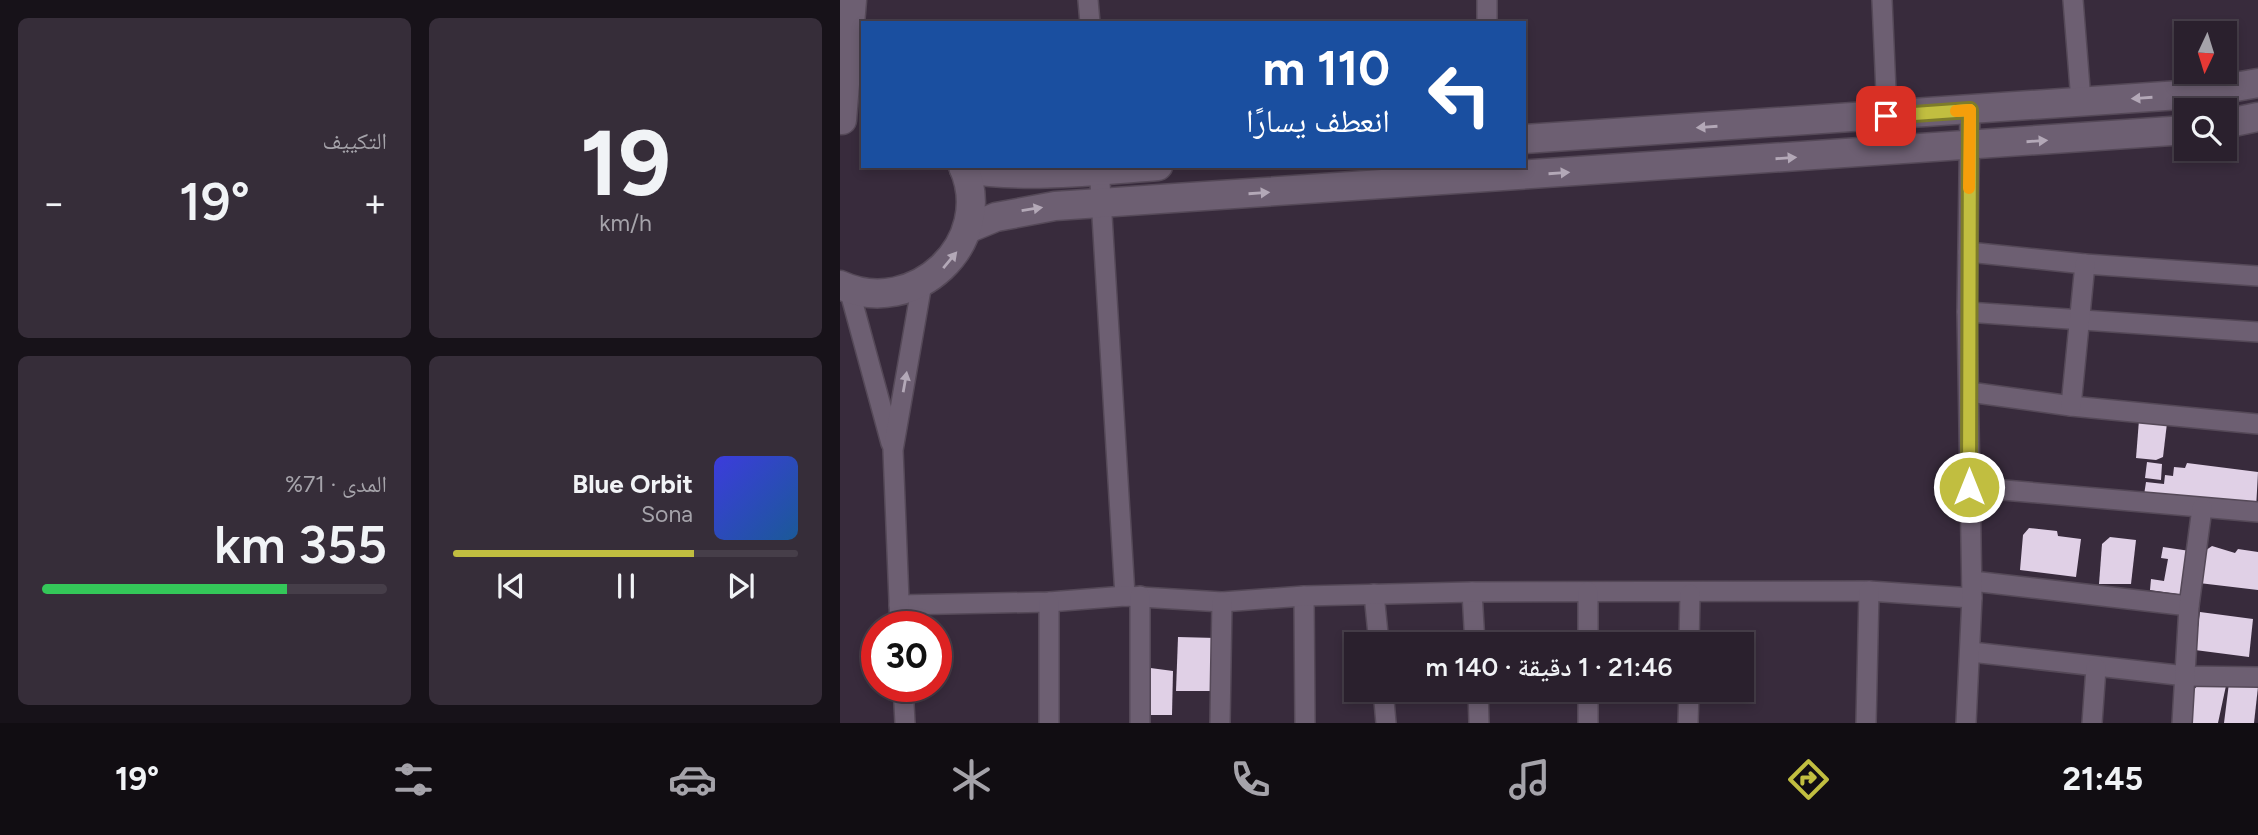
<!DOCTYPE html>
<html lang="ar">
<head>
<meta charset="utf-8">
<style>
  body { margin:0; font-family:Figtree,"Noto Naskh Arabic",sans-serif; background:#362d39; color:#f1f3f6; direction:rtl; height:100vh; display:flex; flex-direction:column; font-size:26px; white-space:nowrap }
  * { box-sizing:border-box; margin:0 }
  p { font-size:23px; color:#a5a3aa }
  .icon { flex:none; width:38px; height:38px; fill:none; stroke:currentColor; stroke-width:2; stroke-linecap:round; stroke-linejoin:round }
  .map { position:relative; flex:1; overflow:hidden; direction:ltr }
  .drawer { display:flex; flex-direction:column; gap:18px; padding:18px; background:#171219; width:840px }
  .drawer>* { flex:none }
  .banner { position:absolute; left:21px; top:21px; width:665px; height:147px; border-radius:0px; box-shadow:0 4px 10px #0003,0 0 0 2px #463e49; direction:rtl; background:#1a4fa0; color:#fff; overflow:hidden }
  .needle { width:46px; rotate:184deg }
  .fabs { position:absolute; left:1334px; top:21px; display:grid; gap:14px }
  .fabs a { display:grid; place-items:center; width:63px; height:63px; border-radius:0px; background:#2a202d; box-shadow:0 4px 10px #0003,0 0 0 2px #463e49; font-size:35px }
  .speed { position:absolute; left:21px; top:611px; display:flex; gap:14px; font-size:35px; font-weight:700; text-align:center }
  .speed>* { display:grid; place-content:center; width:91px; height:91px; border-radius:50%; background:#2a202d; box-shadow:0 4px 10px #0003,0 0 0 2px #463e49; line-height:1 }
  .speed .limit { border:10px solid #d22; background:#fff; color:#111 }
  .pin { position:absolute; display:grid; place-items:center; width:60px; height:60px; color:#fff; margin:-30px; border-radius:14px; box-shadow:0 4px 10px #0006 }
  .me { position:absolute; width:77px; margin:-38px; rotate:0deg; stroke-linejoin:round; filter:drop-shadow(0 0 5px #0008) }
  .turn { display:flex; align-items:center; gap:24px; height:147px; padding:0 21px; font-size:32px }
  .turn .icon { width:91px; height:91px; stroke-width:2.5 }
  .turn b { display:block; font-size:49px; line-height:60px }
  .big { font-size:52px; font-weight:600; line-height:1.1 }
  .drawer .widget { flex:1; display:flex; flex-direction:column; justify-content:center; gap:10px; min-width:0; padding:0 24px; border-radius:10px; background:#362d39 }
  .drawer .dial { align-items:center; gap:0 }
  .dial b { font-size:91px; line-height:1 }
  .song { display:flex; align-items:center; gap:21px }
  .cover { width:84px; height:84px; border-radius:10px; background:linear-gradient(135deg,hsl(240 70% 55%),hsl(210 70% 35%)) }
  .played { height:7px; border-radius:4px; background:linear-gradient(90deg,#c1be40 70%,#463e49 70%) }
  .keys { display:flex; justify-content:space-around; direction:ltr }
  .heat { display:flex; justify-content:space-between; align-items:center; font-size:38px; direction:ltr }
  .charge { height:10px; border-radius:5px; background:linear-gradient(90deg,#34c759 71%,#463e49 0) }
  .drawer .tiles { flex:1; display:grid; gap:18px; grid-template-columns:repeat(2,1fr) }
  .trip { position:absolute; left:504px; top:632px; width:410px; height:70px; border-radius:0px; background:#2a202d; box-shadow:0 4px 10px #0003,0 0 0 2px #463e49; font-weight:600; line-height:70px; text-align:center; direction:rtl }
  .menu { display:flex; height:112px; justify-content:space-around; align-items:center; background:#110d12; color:#a5a3aa }
  .menu .icon { width:49px; height:49px }
  .menu .on { color:#c1be40 }
  .menu b { font-size:32px; color:#f1f3f6 }
  main { display:flex; flex:1; min-height:0 }
  .map>svg:first-child { display:block }
</style>
</head>
<body>
<main>
<div class="map">
<svg width="1418" height="723" viewBox="0 0 1418 723">
  <rect width="100%" height="100%" fill="#382b3c"/>
  <g fill="#e0d0e6">
    <path d="M1299 420 1327 423 1323 457 1316 460 1296 458Z"/>
    <path d="M1307 462 1322 464 1321 480 1305 478Z"/>
    <path d="M1347 463 1418 472 1416 509 1304 495 1306 482 1324 484 1325 475 1333 476 1334 467 1345 468Z"/>
    <path d="M1189 528 1217 531 1218 536 1241 539 1236 577 1180 570 1183 535Z"/>
    <path d="M1270 537 1296 540 1291 584H1259L1262 544Z"/>
    <path d="M1372 546 1395 553 1398 549 1418 552V590L1359 583 1362 553Z"/>
    <path d="M1323 547 1350 551 1344 595 1310 590 1311 579 1324 581 1328 559 1321 558Z"/>
    <path d="M1360 612 1413 619 1409 657 1355 650Z"/>
    <path d="M338 637 376 638 370 691H336Z"/>
    <path d="M303 667 333 671 332 715H305Z"/>
    <path d="M1363 681H1387L1378 723H1349L1352 691Z"/>
    <path d="M1389 683 1418 687 1414 723H1384Z"/>
  </g>
  <g fill="none" stroke-linecap="round" stroke-linejoin="round">
    <g stroke="#554958" stroke-width="22">
      <g id="street">
        <path d="M248 0 250 23"/>
        <path d="M647 0V23"/>
        <path d="M1042 0 1047 115"/>
        <path d="M1233 0 1241 101"/>
        <path d="M259 166 285 596"/>
        <path d="M1128 252 1245 264 1418 276"/>
        <path d="M9 289 51 443"/>
        <path d="M1127 312 1418 332"/>
        <path d="M1129 392 1231 406 1418 424"/>
        <path d="M1231 406 1245 264"/>
        <path d="M1129 487 1418 512"/>
        <path d="M1132 581 1349 606"/>
        <path d="M632 592 635 644"/>
        <path d="M534 594 539 644"/>
        <path d="M464 596 465 723"/>
        <path d="M59 605 209 602 285 596 382 602 464 596 632 592 1029 591 1132 598"/>
        <path d="M60 626 53 450 82 283"/>
        <path d="M748 644V592"/>
        <path d="M849 644 850 594"/>
        <path d="M1131 652 1346 676 1418 677"/>
        <path d="M63 686 65 723"/>
        <path d="M543 690 546 723"/>
        <path d="M638 690 639 723"/>
        <path d="M209 723V602"/>
        <path d="M300 723V596"/>
        <path d="M380 723 382 602"/>
        <path d="M748 723V690"/>
        <path d="M848 723 849 690"/>
        <path d="M1026 723 1029 591"/>
        <path d="M1126 723 1132 598 1127 312 1130 110"/>
        <path d="M1252 723 1256 668"/>
        <path d="M1342 723 1349 606 1362 508"/>
      </g>
    </g>
    <g stroke="#554958" stroke-width="31">
      <g id="secondary">
        <path d="M2 120 12 0"/>
        <path d="M1384 124 1418 117"/>
        <path d="M684 139 1355 94 1418 83"/>
        <path d="M124 169C189 179 253 171 318 166"/>
        <path d="M127 229 156 217 215 206 1346 130"/>
        <path d="M0 285C74 319 157 243 123 166"/>
      </g>
    </g>
    <use href="#street" stroke="#6d5f72" stroke-width="19"/>
    <use href="#secondary" stroke="#6d5f72" stroke-width="28"/>
  </g>
  <defs><path id="oneway-solid" d="M-6-.8H1V-3.2L6.5 0L1 3.2V.8H-6Z" transform="scale(1.75)"/></defs>
  <g fill="#b3a8b7">
    <use href="#oneway-solid" transform="translate(1302 98) rotate(176)"/>
    <use href="#oneway-solid" transform="translate(867 127) rotate(176)"/>
    <use href="#oneway-solid" transform="translate(1197 141) rotate(-4)"/>
    <use href="#oneway-solid" transform="translate(946 158) rotate(-4)"/>
    <use href="#oneway-solid" transform="translate(719 173) rotate(-4)"/>
    <use href="#oneway-solid" transform="translate(419 193) rotate(-4)"/>
    <use href="#oneway-solid" transform="translate(192 209) rotate(-9)"/>
    <use href="#oneway-solid" transform="translate(110 260) rotate(-50)"/>
    <use href="#oneway-solid" transform="translate(65 382) rotate(-80)"/>
  </g>
  <g fill="none" stroke-linecap="round" stroke-linejoin="round">
    <g stroke="#7d7c2a" stroke-width="18">
      <path id="route" d="M1046 116 1130 110 1129 487"/>
    </g>
    <use href="#route" stroke="#c1be40" stroke-width="12"/>
    <path stroke="#f59e0b" stroke-width="12" d="M1116 111 1130 110 1129 188"/>
  </g>
</svg>
<div class="fabs">
<a><svg class="needle" viewBox="-14 -14 28 28"><path d="M0-13l5 13h-10z" fill="#e53935"/><path d="M0 13l5-13h-10z" fill="#a5a3aa"/></svg></a>
<a><svg class="icon" aria-label="search" viewBox="0 0 24 24"><circle cx="10" cy="10" r="6"/><path d="M15 15l6 6"/></svg></a>
</div>
<div class="speed"><div class="limit">30</div></div>
<div class="pin" style="left:1046px;top:116px;background:#d93025"><svg class="icon" aria-label="arrive" viewBox="0 0 24 24"><path d="M6 21V4h12l-3 4 3 4H6"/></svg></div>
<svg class="me" style="left:1129px;top:487px" viewBox="-20 -20 40 40"><circle r="17" fill="#c1be40" stroke="#fff" stroke-width="3"/><path d="M0-11L8 9 0 5-8 9z" fill="#fff"/></svg>
<div class="trip">21:46 · 1 دقيقة · 140 m</div>
<div class="banner">
<div class="turn"><svg class="icon" aria-label="left" viewBox="0 0 24 24"><path d="M17 20v-9H6M10 6l-5 5 5 5"/></svg><div><b>110 m</b>انعطف يسارًا</div></div>
</div>
</div>
<section class="drawer">
<div class="tiles">
<div class="widget dial"><b>19</b><p>km/h</p></div>
<div class="widget"><p>التكييف</p>
<div class="heat"><a>−</a><b class="big">19°</b><a>+</a></div>
</div>
<div class="widget">
<div class="song"><i class="cover"></i><div><b>Blue Orbit</b><p>Sona</p></div></div>
<div class="played"></div>
<div class="keys"><svg class="icon" aria-label="previous" viewBox="0 0 24 24"><path d="M18 5L8 12l10 7zM5 5v14"/></svg><svg class="icon" aria-label="pause" viewBox="0 0 24 24"><path d="M8 5v14M16 5v14"/></svg><svg class="icon" aria-label="next" viewBox="0 0 24 24"><path d="M6 5l10 7-10 7zM19 5v14"/></svg></div>
</div>
<div class="widget"><p>المدى · 71%</p><b class="big">355 km</b><div class="charge"></div></div>
</div>
</section>
</main>
<nav class="menu">
<b>21:45</b>
<svg class="icon on" aria-label="directions" viewBox="0 0 24 24"><path d="M12 3l9 9-9 9-9-9zM9 14v-3h6M13 9l2 2-2 2"/></svg>
<svg class="icon" aria-label="music" viewBox="0 0 24 24"><path d="M9 18V5l10-2v13"/><circle cx="6" cy="18" r="3"/><circle cx="16" cy="16" r="3"/></svg>
<svg class="icon" aria-label="phone" viewBox="0 0 24 24"><path d="M5 4h4l2 5-3 2q2 4 5 5l2-3 5 2v4C11 20 4 13 5 4z"/></svg>
<svg class="icon" aria-label="climate" viewBox="0 0 24 24"><path d="M12 3v18M4 7l16 10M4 17L20 7"/></svg>
<svg class="icon" aria-label="car" viewBox="0 0 24 24"><path d="M5 17H2v-5l4-1 3-4h7l3 4 3 1v5h-3M9 17h6M6 11h13"/><circle cx="7" cy="17" r="2"/><circle cx="17" cy="17" r="2"/></svg>
<svg class="icon" aria-label="filters" viewBox="0 0 24 24"><path d="M4 7h16M4 17h16"/><circle cx="9" cy="7" r="2"/><circle cx="15" cy="17" r="2"/></svg>
<b>19°</b>
</nav>
</body>
</html>
